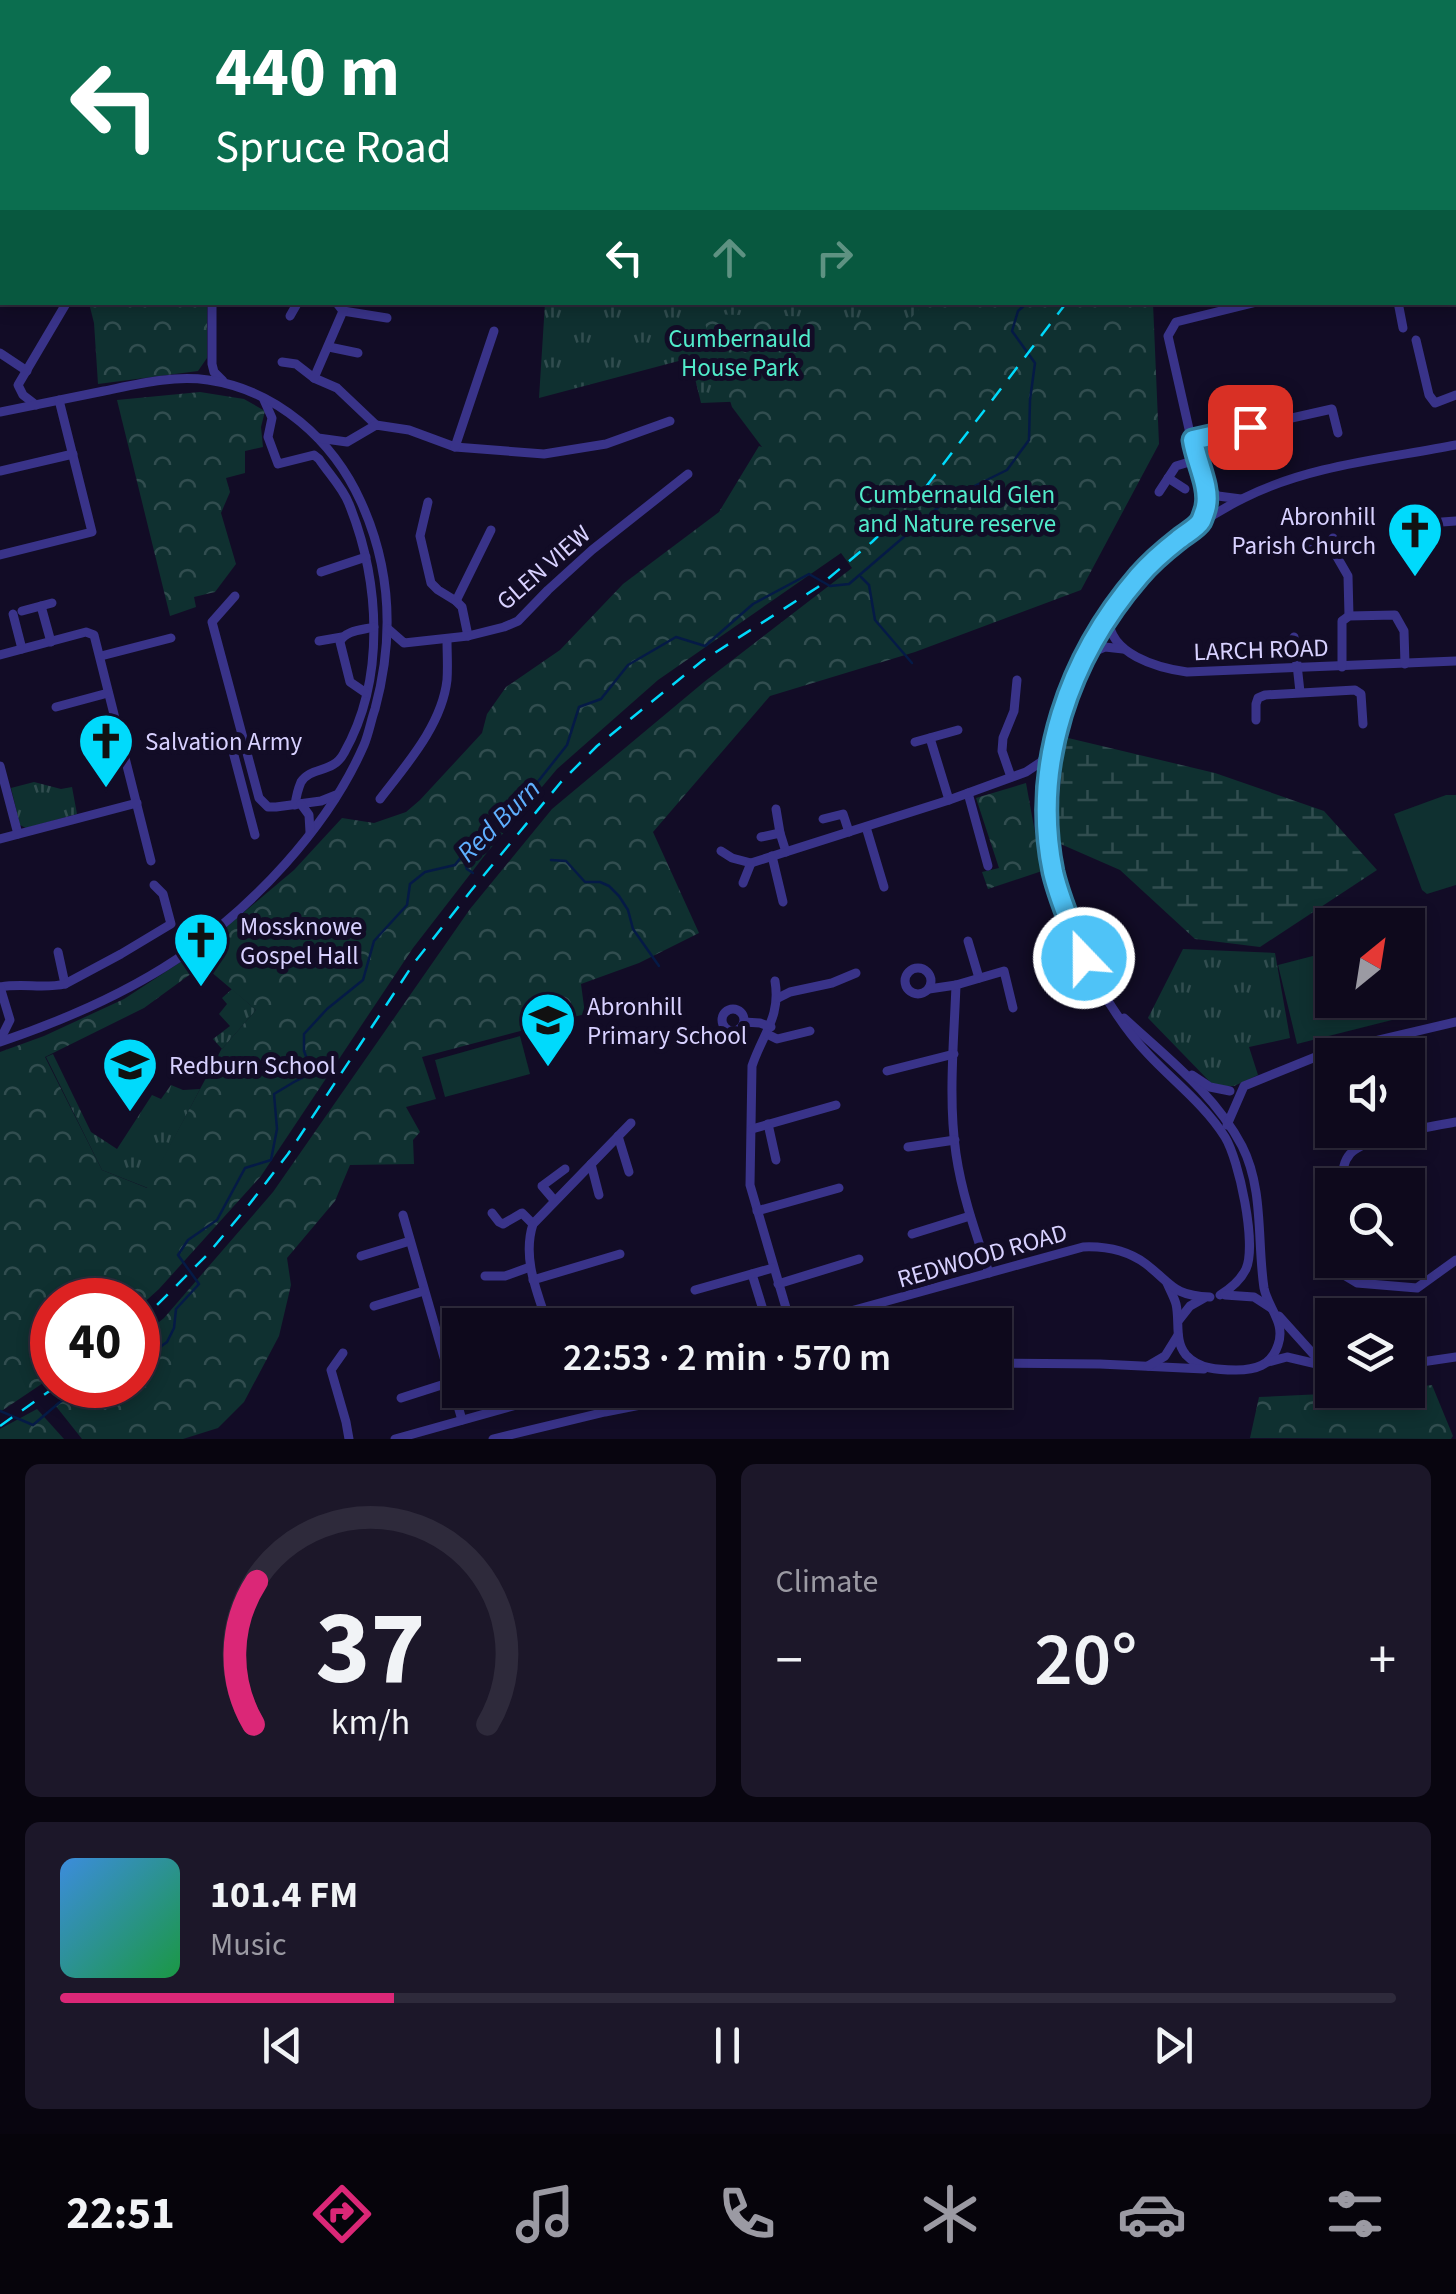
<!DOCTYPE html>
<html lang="en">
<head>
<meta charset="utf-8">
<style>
  body { margin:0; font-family:"Source Sans 3",sans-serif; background:#1c1729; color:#f1f3f6; height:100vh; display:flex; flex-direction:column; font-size:38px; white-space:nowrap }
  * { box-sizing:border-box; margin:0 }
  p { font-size:32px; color:#9b9aa3 }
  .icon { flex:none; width:55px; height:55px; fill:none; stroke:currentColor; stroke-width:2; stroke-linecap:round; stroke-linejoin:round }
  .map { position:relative; height:1439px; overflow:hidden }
  .drawer { display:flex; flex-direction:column; gap:25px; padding:25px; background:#08050f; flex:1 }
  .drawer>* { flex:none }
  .banner { position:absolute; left:0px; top:0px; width:1458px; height:305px; box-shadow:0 5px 15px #0003,0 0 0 2px #2e2a3b; background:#0b6e4f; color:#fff; overflow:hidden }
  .needle { width:65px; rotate:30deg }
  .fabs { position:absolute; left:1315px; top:908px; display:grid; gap:20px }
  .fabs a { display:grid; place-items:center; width:110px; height:110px; border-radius:0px; background:#0e091c; box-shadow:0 5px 15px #0003,0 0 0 2px #2e2a3b; font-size:50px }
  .speed { position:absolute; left:30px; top:1278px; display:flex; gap:20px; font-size:50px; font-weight:700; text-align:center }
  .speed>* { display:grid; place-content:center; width:130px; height:130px; border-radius:50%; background:#0e091c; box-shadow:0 5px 15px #0003,0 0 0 2px #2e2a3b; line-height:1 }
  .speed .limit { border:15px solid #d22; background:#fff; color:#111 }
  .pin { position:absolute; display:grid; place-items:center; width:85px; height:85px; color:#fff; margin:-42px; border-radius:20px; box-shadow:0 5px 15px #0006 }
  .me { position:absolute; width:110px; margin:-55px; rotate:338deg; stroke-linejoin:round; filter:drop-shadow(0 0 8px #0008) }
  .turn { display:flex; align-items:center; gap:35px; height:210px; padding:0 50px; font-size:45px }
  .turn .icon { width:130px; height:130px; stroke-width:2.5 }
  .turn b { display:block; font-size:70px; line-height:85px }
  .lanes { display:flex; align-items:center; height:95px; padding:0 50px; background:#0003; justify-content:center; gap:50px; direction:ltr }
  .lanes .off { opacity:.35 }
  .big { font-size:75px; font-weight:600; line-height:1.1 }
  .drawer .widget { flex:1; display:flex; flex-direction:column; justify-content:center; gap:15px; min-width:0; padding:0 35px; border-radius:15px; background:#1c1729 }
  .drawer .dial { align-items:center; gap:0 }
  .dial svg { height:260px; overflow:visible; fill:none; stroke:#2e2a3b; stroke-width:7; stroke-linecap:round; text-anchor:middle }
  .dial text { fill:#f1f3f6; stroke:none }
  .song { display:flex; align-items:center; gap:30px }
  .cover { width:120px; height:120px; border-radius:15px; background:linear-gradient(135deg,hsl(210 70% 55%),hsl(140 70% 35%)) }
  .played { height:10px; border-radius:5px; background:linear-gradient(90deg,#db2777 25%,#2e2a3b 25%) }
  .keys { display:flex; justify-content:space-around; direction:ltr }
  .heat { display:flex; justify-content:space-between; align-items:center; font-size:55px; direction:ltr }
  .drawer .tiles { flex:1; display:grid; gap:25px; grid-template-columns:1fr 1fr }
  .widget:last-child { grid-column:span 2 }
  .trip { position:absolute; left:442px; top:1308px; width:570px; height:100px; border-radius:0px; background:#0e091c; box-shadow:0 5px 15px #0003,0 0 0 2px #2e2a3b; font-weight:600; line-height:100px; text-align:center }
  .menu { display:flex; height:160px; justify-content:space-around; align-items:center; background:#06040b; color:#9b9aa3 }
  .menu .icon { width:70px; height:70px }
  .menu .current { color:#db2777 }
  .menu b { font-size:45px; color:#f1f3f6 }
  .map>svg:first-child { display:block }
</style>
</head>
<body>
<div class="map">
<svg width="1456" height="1439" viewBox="0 0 1456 1439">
  <defs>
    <pattern id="grass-tufts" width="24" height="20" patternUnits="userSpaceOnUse" patternTransform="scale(2.5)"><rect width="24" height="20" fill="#0f3030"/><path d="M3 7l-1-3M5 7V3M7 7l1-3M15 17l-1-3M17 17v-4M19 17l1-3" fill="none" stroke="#314d4f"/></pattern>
    <pattern id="forest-crowns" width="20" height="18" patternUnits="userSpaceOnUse" patternTransform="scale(2.5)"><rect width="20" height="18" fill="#0f3030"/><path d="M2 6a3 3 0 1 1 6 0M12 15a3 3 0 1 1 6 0" fill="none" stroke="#314d4f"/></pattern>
    <pattern id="wetland-marsh" width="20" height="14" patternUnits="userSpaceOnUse" patternTransform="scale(2.5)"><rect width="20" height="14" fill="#0f3030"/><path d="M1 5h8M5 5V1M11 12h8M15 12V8" fill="none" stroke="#314d4f"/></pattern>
  </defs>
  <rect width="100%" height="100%" fill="#120c26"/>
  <g fill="url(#grass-tufts)">
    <path d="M545 303H1001L798 399 701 403 690 358 539 398Z"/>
    <path d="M34 782 61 789 72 787 77 814 26 828 20 825 11 788Z"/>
    <path d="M1183 949 1275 953 1290 1038 1249 1047 1258 1075 1234 1086H1214L1148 1018Z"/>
    <path d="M232 989 256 1010 222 1049 213 1039 230 1026 219 1014 227 1004 222 998Z"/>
    <path d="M53 1054 91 1132 117 1149 152 1095 161 1099 171 1085 183 1090 200 1089 148 1188 102 1170 46 1057Z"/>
  </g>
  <g fill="url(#forest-crowns)" fill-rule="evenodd">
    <path d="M949 0H1456V178L1455 2H946Z"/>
    <path d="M89 303H207V358L198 371 98 384 94 323Z"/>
    <path d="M925 303H1153L1159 444 1081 590 915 652 770 696 653 832 699 933 639 963 581 984 585 1014 422 1057 436 1099 406 1107 420 1132 413 1140 414 1164 350 1165 335 1201 287 1258 291 1285 279 1336 244 1402 218 1428 183 1439H82L55 1405 80 1385H138V1339L164 1318 273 1192 470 909 552 809 704 682 852 568 841 553 658 680 557 769 485 855 413 948 261 1176 159 1289 138 1308V1300H52V1377L0 1412V1052L44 1036 124 999 199 950 294 870 342 818 374 823 406 812 420 800 482 733 487 714 506 687 560 650 623 584 719 512 759 446 762 447 732 407 702 314 910 319ZM203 965 256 1010 221 1050 147 1188 102 1170 45 1057 144 1008Z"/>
    <path d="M200 392 244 399 265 411 261 427 263 447 245 451V473L226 478 230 492 221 513 236 564 215 592 194 597 196 607 170 616 117 400Z"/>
    <path d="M1026 783 1042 871 988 889 982 872 999 868 976 798Z"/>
    <path d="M1432 1385 1453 1436 1451 1439 1250 1438 1259 1397 1408 1390V1388Z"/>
    <path d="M37 1409 64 1439H0V1429Z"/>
  </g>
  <path fill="url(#wetland-marsh)" d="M1064 737 1215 773 1324 811 1377 870 1260 947 1195 939 1120 870 1056 842Z"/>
  <g fill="#0f3030">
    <path d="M1446 795H1456V885L1427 894 1422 890 1394 814Z"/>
    <path d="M1332 951V1000L1408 999 1412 1015 1297 1044 1278 965Z"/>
    <path d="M520 1036 530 1074 445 1097 435 1060Z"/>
  </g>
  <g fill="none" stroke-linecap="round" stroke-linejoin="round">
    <g stroke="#051a46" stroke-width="2.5">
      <path d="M1076 0 1081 2"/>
      <path d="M1331 0 1332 2"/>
      <path d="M861 577 869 585 875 620 912 663"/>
      <path d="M463 858 467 869 473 873"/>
      <path d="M551 860 566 861 585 882H600L609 886 619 896 628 910 633 929 659 966"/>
      <path d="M138 1360 149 1355 167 1342 174 1328 176 1309 199 1284 178 1255 188 1240 217 1220 245 1168 271 1160 277 1129 274 1094 294 1082 312 1073 304 1051V1034L327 1009 363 980 374 941 407 905 410 884 425 872 455 865 481 831 521 803 567 745 579 707 601 699 628 665 676 637 705 646 753 604 809 574 830 586 849 584 948 499 1007 470 1029 440 1030 400 1035 363 1012 331 1018 311 1028 302"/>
      <path d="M0 1411 33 1425 60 1402 93 1385"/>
    </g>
    <g stroke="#393389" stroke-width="9">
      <path d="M304 2 306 0"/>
      <path d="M0 208 2 203"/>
      <path d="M0 231 2 232"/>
      <path d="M1455 257 1456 256"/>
      <path d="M212 302V364L214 372 223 381"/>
      <path d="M1398 302 1403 328"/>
      <path d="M343 311 387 318"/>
      <path d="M290 316 298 302"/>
      <path d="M1416 340 1429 395 1435 403 1456 395"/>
      <path d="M329 347 358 353"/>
      <path d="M0 353 27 371"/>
      <path d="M282 362 296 364 314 378 337 388 376 425"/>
      <path d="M314 378 343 311 336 302"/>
      <path d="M264 400 272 418 268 437 278 464 314 455 319 459C329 474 343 488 349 504 380 581 386 679 344 753 333 774 311 766 301 782 298 789 296 798 295 805"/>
      <path d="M36 405 23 395 18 385 67 302"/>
      <path d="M0 412C34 405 69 398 104 391 138 384 173 375 208 380 277 390 333 440 361 502 391 568 394 639 375 709 371 720 369 733 364 745 328 828 252 908 177 959 123 995 62 1021 0 1042"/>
      <path d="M318 438 347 442 376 425 409 430 455 447 544 454 606 444 670 421"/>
      <path d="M1193 440 1332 409 1338 433"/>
      <path d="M455 447 494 331"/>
      <path d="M0 471 73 454"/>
      <path d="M1168 478 1185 489"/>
      <path d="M1207 487 1218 496 1241 499"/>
      <path d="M1159 492 1176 466 1196 460"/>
      <path d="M428 502 420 536 431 583 438 590 456 601 462 607 468 636"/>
      <path d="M1201 522 1207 504V487L1196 460 1168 336 1176 322 1257 302"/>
      <path d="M1442 522 1456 521"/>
      <path d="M1333 538V550L1348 576 1349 616"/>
      <path d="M1301 549 1333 550"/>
      <path d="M0 555 92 532 59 400"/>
      <path d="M321 572 366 557"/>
      <path d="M235 596 212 622 259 798 268 807H276L321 801 336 795"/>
      <path d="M456 601 491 530"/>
      <path d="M41 606 51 642"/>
      <path d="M22 611 52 603"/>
      <path d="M13 614 22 649"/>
      <path d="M1109 618C1108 654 1158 668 1187 672L1456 661"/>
      <path d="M388 629 404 643 468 636 504 627 518 621 548 590 592 550 688 474"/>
      <path d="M1294 637 1300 692"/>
      <path d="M319 641 342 637"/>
      <path d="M0 655 86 632 94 635 151 861"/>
      <path d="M1085 655 1105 647 1123 649"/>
      <path d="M101 656 171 638"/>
      <path d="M1342 667V621L1349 616 1395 615 1404 631 1405 664"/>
      <path d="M366 693 350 682 340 642C345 630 363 630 374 627"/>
      <path d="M56 707 108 693"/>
      <path d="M1256 720V704L1258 698 1265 695 1355 690 1361 694 1363 724"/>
      <path d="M930 738 949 800"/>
      <path d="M915 742 958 730"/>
      <path d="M231 744 255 835"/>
      <path d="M0 766 18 834"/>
      <path d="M1011 777 1002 751 1003 738 1014 711 1017 680"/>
      <path d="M968 793 988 866"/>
      <path d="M380 799C406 765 442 725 447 680 448 667 447 653 447 639"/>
      <path d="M301 804 309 815 310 832"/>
      <path d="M776 809 780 833"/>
      <path d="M823 819 843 814 849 832"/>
      <path d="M866 827 884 887"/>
      <path d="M761 837 780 833 786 852"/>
      <path d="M0 839 137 803"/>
      <path d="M721 851 732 858 751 863 949 800 1026 772 1041 762 1050 748"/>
      <path d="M772 856 783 902"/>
      <path d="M743 883 751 863"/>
      <path d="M968 941 979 978"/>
      <path d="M58 952 65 984"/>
      <circle cx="918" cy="981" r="13"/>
      <path d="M775 981C781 1017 763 1033 752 1066L750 1185 791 1325"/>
      <path d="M956 985C954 1040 948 1099 956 1154 962 1195 976 1234 989 1273"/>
      <path d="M0 987C22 983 45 989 65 984L121 954 171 924 163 894 154 885"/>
      <path d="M0 987 10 1020 0 1040"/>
      <path d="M929 989 956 985 1004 971 1013 1008"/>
      <path d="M778 998 790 992 832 983 856 973"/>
      <circle cx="733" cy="1020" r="11"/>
      <path d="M1124 1018C1166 1057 1215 1094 1242 1146 1264 1189 1257 1242 1264 1288 1268 1309 1286 1322 1278 1345 1271 1366 1255 1370 1236 1370 1218 1370 1199 1369 1186 1355 1174 1341 1180 1321 1176 1304 1174 1297 1170 1290 1167 1283"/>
      <path d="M744 1022 760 1023 771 1027"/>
      <path d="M767 1034 777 1039 810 1031"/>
      <path d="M887 1071 954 1054"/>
      <path d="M1192 1075 1210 1087 1230 1091"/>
      <path d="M768 1124 776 1160"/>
      <path d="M1227 1125 1244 1086 1328 1052 1456 1022"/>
      <path d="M752 1129 836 1105"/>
      <path d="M618 1136 629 1172"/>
      <path d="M908 1147 955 1140"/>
      <path d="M591 1164 599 1195"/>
      <path d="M1343 1176 1422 1187"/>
      <path d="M1342 1185C1343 1174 1342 1163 1350 1154 1364 1137 1433 1126 1456 1122"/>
      <path d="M554 1200 542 1186 565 1169"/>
      <path d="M757 1211 839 1188"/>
      <path d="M492 1213 499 1222 503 1224 522 1213 533 1224"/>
      <path d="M403 1215 462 1420"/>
      <path d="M912 1234 970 1216"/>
      <path d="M361 1256 410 1241"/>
      <path d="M1335 1260 1342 1274 1357 1283 1417 1288 1456 1260"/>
      <path d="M752 1274 764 1313"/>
      <path d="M485 1276H505L530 1267"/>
      <path d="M533 1280 620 1254"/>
      <path d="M778 1284 859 1259"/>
      <path d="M695 1290 773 1268"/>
      <path d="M1220 1295C1230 1289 1240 1281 1246 1269 1257 1244 1239 1160 1225 1137 1205 1105 1173 1081 1148 1054 1122 1027 1102 993 1085 960 1057 906 1040 830 1048 769 1064 654 1140 549 1244 498 1310 465 1385 459 1456 445"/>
      <path d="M1225 1295 1254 1297 1271 1308"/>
      <path d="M374 1306 424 1291"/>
      <path d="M1279 1316 1315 1356 1331 1367"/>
      <path d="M1179 1320 1190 1306 1204 1298"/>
      <path d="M548 1325C537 1292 522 1258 533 1224L631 1123"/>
      <path d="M800 1325 1083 1247C1106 1246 1127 1250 1146 1264 1172 1284 1173 1296 1210 1297"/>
      <path d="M343 1353 331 1370 346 1422 349 1439"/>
      <path d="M1268 1362 1287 1357 1321 1365"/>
      <path d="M995 1363 1100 1364 1204 1369"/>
      <path d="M1408 1364 1456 1357"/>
      <path d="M1148 1366 1165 1356 1178 1335"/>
      <path d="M401 1398 451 1382"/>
      <path d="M395 1439 570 1390"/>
      <path d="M493 1439 605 1412 716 1390"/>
    </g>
    <g stroke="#c758ff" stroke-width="11">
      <path d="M13 2 21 0"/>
      <path d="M53 2 62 0"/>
      <path d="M0 7 2 6"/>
      <path d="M0 19 2 18"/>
    </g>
    <g stroke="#00dafc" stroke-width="2.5" stroke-dasharray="15 12" stroke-linecap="butt">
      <path d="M1455 44 1456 43"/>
      <path d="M138 1324 207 1255 248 1206 288 1154 414 963 470 892 561 782 597 746 702 661 818 587 872 542 919 496 1067 302"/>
      <path d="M0 1426 58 1385"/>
    </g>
  </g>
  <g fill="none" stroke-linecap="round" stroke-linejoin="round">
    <g stroke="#337fa1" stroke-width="25">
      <path id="route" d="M1084 958C1073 930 1060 902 1053 872 1031 765 1069 657 1139 576 1151 562 1164 551 1178 540 1185 534 1197 528 1201 521 1202 519 1206 508 1206 506 1210 486 1196 461 1193 440L1250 427"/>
    </g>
    <use href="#route" stroke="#4fc3f7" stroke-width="18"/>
  </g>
  <defs>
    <g id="church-pin" transform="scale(2.875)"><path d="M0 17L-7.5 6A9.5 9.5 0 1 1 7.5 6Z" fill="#00dafc" stroke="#120c26"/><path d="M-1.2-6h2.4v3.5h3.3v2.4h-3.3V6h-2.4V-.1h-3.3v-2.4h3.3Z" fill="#111"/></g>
    <g id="school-pin" transform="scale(2.875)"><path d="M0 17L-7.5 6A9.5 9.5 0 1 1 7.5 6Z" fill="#00dafc" stroke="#120c26"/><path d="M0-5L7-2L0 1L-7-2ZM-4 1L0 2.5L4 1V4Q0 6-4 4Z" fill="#111"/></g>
  </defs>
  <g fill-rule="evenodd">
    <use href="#church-pin" x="1415" y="530"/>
    <use href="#church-pin" x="106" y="741"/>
    <use href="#church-pin" x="201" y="940"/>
    <use href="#school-pin" x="548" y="1020"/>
    <use href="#school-pin" x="130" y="1065"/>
  </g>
  <g text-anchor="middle" stroke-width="10" stroke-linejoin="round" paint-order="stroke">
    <g font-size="25" fill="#51ebca" stroke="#120c26">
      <text x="740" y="347">Cumbernauld<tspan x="740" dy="29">House Park</tspan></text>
      <text x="957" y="503">Cumbernauld Glen<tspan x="957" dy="29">and Nature reserve</tspan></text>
    </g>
    <g font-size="25" fill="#d8d1ff" stroke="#120c26" text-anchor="start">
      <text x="1376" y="525" text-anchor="end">Abronhill<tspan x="1376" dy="29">Parish Church</tspan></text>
      <text x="145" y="750">Salvation Army</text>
      <text x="240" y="935">Mossknowe<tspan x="240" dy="29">Gospel Hall</tspan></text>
      <text x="587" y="1015">Abronhill<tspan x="587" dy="29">Primary School</tspan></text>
      <text x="169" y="1074">Redburn School</text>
    </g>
    <g font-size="25" fill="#d8d1ff" stroke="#120c26">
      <text transform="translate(543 567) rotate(-41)" y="9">GLEN VIEW</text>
      <text transform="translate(1261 649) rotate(-2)" y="9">LARCH ROAD</text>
      <text transform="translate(982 1255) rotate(-16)" y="9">REDWOOD ROAD</text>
    </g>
    <g font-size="28" font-style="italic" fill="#5fafff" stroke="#120c26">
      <text transform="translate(498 820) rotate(-45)" y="10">Red Burn</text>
    </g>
  </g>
</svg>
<div class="fabs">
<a><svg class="needle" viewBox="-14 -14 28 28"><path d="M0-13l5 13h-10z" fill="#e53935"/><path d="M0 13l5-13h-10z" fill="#9b9aa3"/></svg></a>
<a><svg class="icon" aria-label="sound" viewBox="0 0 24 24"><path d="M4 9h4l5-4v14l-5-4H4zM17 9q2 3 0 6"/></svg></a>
<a><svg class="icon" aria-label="search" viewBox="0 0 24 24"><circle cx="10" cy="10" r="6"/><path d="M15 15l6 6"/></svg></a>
<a><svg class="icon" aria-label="layers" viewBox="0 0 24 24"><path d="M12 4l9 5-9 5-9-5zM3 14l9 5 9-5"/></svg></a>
</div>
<div class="speed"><div class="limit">40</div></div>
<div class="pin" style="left:1250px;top:427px;background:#d93025"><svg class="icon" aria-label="arrive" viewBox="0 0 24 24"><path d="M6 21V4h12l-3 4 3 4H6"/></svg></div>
<svg class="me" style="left:1084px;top:958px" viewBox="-20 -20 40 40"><circle r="17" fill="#4fc3f7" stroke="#fff" stroke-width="3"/><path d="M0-11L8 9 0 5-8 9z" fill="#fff"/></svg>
<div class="trip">22:53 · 2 min · 570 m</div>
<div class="banner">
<div class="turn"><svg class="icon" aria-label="left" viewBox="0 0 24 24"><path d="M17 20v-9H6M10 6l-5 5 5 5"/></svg><div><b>440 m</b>Spruce Road</div></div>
<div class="lanes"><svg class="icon" aria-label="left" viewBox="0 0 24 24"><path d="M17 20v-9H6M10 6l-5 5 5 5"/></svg><svg class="icon off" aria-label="ahead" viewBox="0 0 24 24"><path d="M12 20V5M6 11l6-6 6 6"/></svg><svg class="icon off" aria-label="right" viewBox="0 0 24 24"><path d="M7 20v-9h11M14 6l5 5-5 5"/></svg></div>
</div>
</div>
<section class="drawer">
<div class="tiles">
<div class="widget dial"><svg viewBox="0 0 100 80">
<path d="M14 69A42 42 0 1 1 86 69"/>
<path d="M14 69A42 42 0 0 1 15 25" stroke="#db2777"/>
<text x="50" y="56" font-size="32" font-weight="700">37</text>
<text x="50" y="72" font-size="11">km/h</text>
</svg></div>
<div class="widget"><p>Climate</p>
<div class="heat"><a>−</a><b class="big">20°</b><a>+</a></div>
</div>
<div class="widget">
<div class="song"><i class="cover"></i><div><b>101.4 FM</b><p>Music</p></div></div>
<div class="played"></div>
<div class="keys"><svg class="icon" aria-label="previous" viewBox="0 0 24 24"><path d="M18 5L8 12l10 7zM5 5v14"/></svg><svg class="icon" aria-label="pause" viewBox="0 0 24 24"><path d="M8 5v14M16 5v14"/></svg><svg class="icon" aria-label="next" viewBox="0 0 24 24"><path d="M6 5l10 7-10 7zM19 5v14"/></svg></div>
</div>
</div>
</section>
<nav class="menu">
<b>22:51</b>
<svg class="icon current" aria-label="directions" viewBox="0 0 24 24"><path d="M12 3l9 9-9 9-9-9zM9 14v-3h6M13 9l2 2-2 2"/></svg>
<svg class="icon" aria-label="music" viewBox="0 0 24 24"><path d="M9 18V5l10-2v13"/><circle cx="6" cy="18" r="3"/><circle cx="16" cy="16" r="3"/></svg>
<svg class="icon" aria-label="phone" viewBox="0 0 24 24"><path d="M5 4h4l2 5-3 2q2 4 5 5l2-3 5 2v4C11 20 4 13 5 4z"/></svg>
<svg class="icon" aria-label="climate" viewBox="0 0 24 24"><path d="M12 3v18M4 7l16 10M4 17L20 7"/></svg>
<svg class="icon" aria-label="car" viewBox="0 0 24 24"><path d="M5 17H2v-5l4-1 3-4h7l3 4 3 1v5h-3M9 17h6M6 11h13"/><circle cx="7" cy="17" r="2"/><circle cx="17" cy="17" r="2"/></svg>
<svg class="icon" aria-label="filters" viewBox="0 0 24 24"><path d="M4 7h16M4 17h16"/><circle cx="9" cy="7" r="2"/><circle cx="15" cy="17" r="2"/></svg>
</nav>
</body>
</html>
